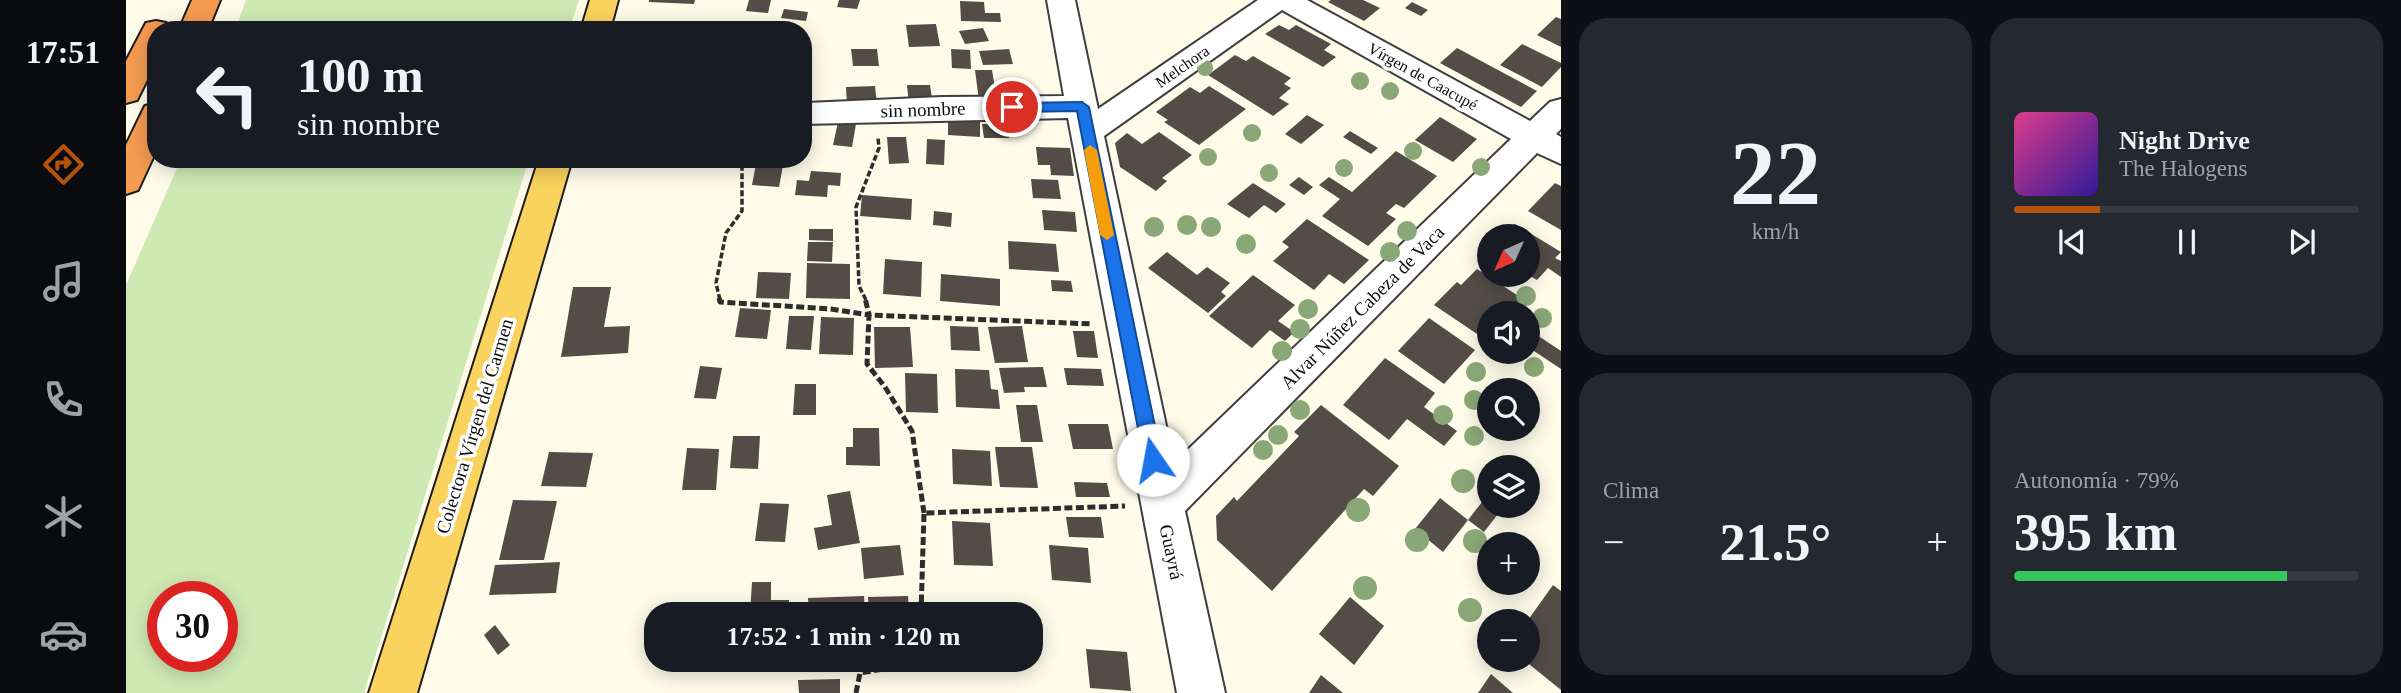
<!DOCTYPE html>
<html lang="es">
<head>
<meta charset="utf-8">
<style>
  body { margin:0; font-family:"Times New Roman",serif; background:#242831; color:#f1f3f6; height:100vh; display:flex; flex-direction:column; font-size:26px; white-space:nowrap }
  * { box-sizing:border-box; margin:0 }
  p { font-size:23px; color:#9ea1a6 }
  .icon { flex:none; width:38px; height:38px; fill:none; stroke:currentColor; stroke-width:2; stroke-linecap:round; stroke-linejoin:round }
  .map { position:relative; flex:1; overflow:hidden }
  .drawer { display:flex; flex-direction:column; gap:18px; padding:18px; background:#0d0f14; width:840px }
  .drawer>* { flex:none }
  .banner { position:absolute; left:21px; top:21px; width:665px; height:147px; border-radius:28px; box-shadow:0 4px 18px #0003; background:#171b24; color:#f1f3f6; overflow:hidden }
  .needle { width:46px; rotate:225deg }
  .controls { position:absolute; left:1351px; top:224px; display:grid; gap:14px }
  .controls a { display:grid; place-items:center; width:63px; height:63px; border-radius:50%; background:#171b24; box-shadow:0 4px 18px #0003; font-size:35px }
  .speed { position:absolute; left:21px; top:581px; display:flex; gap:14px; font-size:35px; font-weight:700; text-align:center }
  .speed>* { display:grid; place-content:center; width:91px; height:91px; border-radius:50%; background:#171b24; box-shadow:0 4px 18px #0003; line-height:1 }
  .speed .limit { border:10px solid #d22; background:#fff; color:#111 }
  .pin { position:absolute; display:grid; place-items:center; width:60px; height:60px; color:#fff; margin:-30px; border:4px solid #fff; border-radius:50%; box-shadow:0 2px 7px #0007 }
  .me { position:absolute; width:77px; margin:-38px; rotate:348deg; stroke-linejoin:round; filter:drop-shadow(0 0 5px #0008) }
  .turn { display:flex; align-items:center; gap:24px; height:147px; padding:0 35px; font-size:32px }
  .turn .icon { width:91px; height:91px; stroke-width:2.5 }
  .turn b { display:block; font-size:49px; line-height:60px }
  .big { font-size:52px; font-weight:600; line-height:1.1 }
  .drawer .card { flex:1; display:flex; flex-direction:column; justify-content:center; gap:10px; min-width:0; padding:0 24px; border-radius:28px; background:#242831 }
  .drawer .dial { align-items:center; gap:0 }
  .dial b { font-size:91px; line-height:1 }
  .song { display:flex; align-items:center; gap:21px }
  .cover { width:84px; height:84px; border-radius:10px; background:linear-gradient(135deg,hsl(330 70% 55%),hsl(250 70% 35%)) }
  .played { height:7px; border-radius:4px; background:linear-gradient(90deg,#b45309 25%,#363941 25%) }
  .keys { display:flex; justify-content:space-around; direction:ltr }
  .heat { display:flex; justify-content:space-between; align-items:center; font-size:38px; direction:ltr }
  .charge { height:10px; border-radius:5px; background:linear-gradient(90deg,#34c759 79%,#363941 0) }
  .drawer .tiles { flex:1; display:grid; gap:18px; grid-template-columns:repeat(2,1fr) }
  .trip { position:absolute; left:518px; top:602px; width:399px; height:70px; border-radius:28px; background:#171b24; box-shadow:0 4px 18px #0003; font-weight:600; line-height:70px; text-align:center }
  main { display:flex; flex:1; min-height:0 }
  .dock { display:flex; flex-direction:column; width:126px; justify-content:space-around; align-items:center; background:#090b0e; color:#9ea1a6 }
  .dock .icon { width:49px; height:49px }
  .dock .current { color:#b45309 }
  .dock b { font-size:32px; color:#f1f3f6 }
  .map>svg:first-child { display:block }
</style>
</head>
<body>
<main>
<nav class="dock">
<b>17:51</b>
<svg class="icon current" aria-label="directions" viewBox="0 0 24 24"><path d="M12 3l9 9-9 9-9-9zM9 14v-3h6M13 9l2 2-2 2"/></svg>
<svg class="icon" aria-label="music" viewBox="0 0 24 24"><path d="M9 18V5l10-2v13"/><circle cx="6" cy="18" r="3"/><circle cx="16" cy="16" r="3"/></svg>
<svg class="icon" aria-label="phone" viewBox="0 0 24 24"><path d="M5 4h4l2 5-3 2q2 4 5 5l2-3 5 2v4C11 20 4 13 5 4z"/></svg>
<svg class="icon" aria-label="climate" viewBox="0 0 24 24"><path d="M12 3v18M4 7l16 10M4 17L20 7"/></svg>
<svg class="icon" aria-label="car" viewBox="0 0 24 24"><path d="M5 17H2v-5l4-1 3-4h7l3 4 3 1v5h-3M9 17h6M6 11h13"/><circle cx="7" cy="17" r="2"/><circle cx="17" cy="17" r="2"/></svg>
</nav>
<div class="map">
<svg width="1435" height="693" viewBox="0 0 1435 693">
  <rect width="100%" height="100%" fill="#fffbe9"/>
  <g fill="#cfe9b4" fill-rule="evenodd">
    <path d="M120 0H453L443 30H109Z"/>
    <path d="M55 159H403L238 693H0V285ZM37 597H96V656H37Z"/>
  </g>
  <g fill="#544c47">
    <path d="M523 0H569L568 4 523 2Z"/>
    <path d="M623 0H645L642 13 620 11Z"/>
    <path d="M713 0H734L731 9 711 7Z"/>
    <path d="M1205 0H1237L1254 8 1238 21 1202 2Z"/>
    <path d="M834 1 858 2 859 13H874L875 22 835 21Z"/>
    <path d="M1286 2 1302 10 1295 16 1279 8Z"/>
    <path d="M658 9 682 12 680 21 655 18Z"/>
    <path d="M1430 17 1435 19V47L1411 35Z"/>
    <path d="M546 23 568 24 567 30H544Z"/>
    <path d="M810 24 814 46 783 47 780 25Z"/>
    <path d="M1153 25 1163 30 1170 25 1205 44 1198 50 1210 57 1197 67 1139 34Z"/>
    <path d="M857 28 863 41 839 44 833 31Z"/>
    <path d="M1396 44 1435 63V67L1416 87 1374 65Z"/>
    <path d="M1331 48 1411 91 1395 107 1314 63Z"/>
    <path d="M725 49H751L753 66H727Z"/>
    <path d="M825 49 844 50 845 69 826 68Z"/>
    <path d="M883 49 887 64 857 65 853 51Z"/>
    <path d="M1109 55 1120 61 1127 56 1165 78 1158 84 1165 88 1153 98 1163 104 1147 116 1082 75Z"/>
    <path d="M677 67H684L682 88H677Z"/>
    <path d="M849 70H866L871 100 853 101Z"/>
    <path d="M781 85H804L807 105H783Z"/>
    <path d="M749 86 751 104 721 105 720 87Z"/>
    <path d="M1083 86 1120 109 1073 145 1038 122 1042 120 1030 112 1064 87 1074 93Z"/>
    <path d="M1181 115 1198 125 1175 144 1159 134Z"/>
    <path d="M1314 117 1351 139 1327 162 1289 140Z"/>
    <path d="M822 118 854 119V137L822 135Z"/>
    <path d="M712 122 730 124 726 147 707 145Z"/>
    <path d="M856 124H881L883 138H858Z"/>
    <path d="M1224 131 1252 148 1245 154 1217 137Z"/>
    <path d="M1033 132 1066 155 1036 178 1041 181 1030 191 994 167 989 143 1001 133 1016 144Z"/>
    <path d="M761 137H780L783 163 763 164Z"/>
    <path d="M801 139 819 140 818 165 800 164Z"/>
    <path d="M910 147 944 148 948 176 925 175 924 165H912Z"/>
    <path d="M1270 151 1311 176 1278 208 1270 204 1260 213 1270 219 1242 246 1196 216 1214 199 1193 185 1203 177 1226 192Z"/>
    <path d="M631 159 658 160 653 187 626 185Z"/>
    <path d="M685 171 715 173 714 186 702 185 701 197 669 195 671 180 683 181Z"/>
    <path d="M1173 177 1187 187 1178 195 1163 185Z"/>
    <path d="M905 179 932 180 935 199 907 198Z"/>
    <path d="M1127 183 1160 204 1150 213 1138 205 1123 218 1101 204Z"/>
    <path d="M1429 183 1435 186V230L1402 211Z"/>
    <path d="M736 195 786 199 785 220 734 216Z"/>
    <path d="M916 210 949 212 951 232 918 230Z"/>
    <path d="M808 211 826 213 825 227 807 225Z"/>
    <path d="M1181 219 1243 260 1218 284 1203 274 1188 290 1147 261 1163 247 1156 242Z"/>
    <path d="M1389 224 1435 252 1429 258 1435 261V277L1422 268 1411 280 1402 275V236H1376Z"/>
    <path d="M683 229H707V241L683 240Z"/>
    <path d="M882 241 930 244 933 272 883 269Z"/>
    <path d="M682 242H707L706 262 681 261Z"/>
    <path d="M1041 252 1071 275 1081 267 1104 283 1095 292 1100 296 1082 313 1022 268Z"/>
    <path d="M759 259 796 262 795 297 757 294Z"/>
    <path d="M681 263 724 264V299L680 298Z"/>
    <path d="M1351 269 1397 299 1384 313H1363V342L1308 305 1331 282 1335 285Z"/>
    <path d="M632 272 665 273 663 299 630 298Z"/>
    <path d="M815 274 874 279V306L814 301Z"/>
    <path d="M1127 275 1169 305 1152 321 1168 332 1159 341 1144 330 1126 348 1083 316Z"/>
    <path d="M925 280 945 281 947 292 926 291Z"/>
    <path d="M447 287H485L478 327 504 326 502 353 435 357Z"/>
    <path d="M614 308 645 310 641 339 609 337Z"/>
    <path d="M663 316H688L685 350 660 349Z"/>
    <path d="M695 317 728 318 727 355 693 354Z"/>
    <path d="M1303 318 1349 350 1318 384 1272 351Z"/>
    <path d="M824 326 852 327 854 351 825 350Z"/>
    <path d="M896 326 902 362 869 363 862 327Z"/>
    <path d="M748 327H784L787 367 749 368Z"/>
    <path d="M1402 329 1435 351V369L1402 347Z"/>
    <path d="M947 331H968L972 358 951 357Z"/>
    <path d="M1259 358 1309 393 1298 407 1331 431 1318 446 1281 419 1263 440 1217 405Z"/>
    <path d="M574 366 596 368 590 399 568 398Z"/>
    <path d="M917 367 921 387H898L899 392 878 393 873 368Z"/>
    <path d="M938 368 975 369 978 386 941 385Z"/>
    <path d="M829 369 863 370 865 389 872 390 874 409 830 407Z"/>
    <path d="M779 373 811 374 812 413 780 412Z"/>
    <path d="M669 384H690V415H667Z"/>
    <path d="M890 405H911L917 442H895Z"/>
    <path d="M1195 405 1273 466 1247 496 1238 489 1146 591 1091 540 1090 516 1108 497 1111 501 1173 436 1168 432Z"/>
    <path d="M942 424H982L987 449H947Z"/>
    <path d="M727 428H753L754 466 720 465V447H727Z"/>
    <path d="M607 436H634L632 469 604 468Z"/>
    <path d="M869 447H906L912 488 874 487Z"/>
    <path d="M561 448 593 449 590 490H556Z"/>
    <path d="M826 449 864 451 866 486 827 484Z"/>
    <path d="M423 452 467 453 460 487 415 486Z"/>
    <path d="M948 482 981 483 984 497H950Z"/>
    <path d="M724 491 734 543 692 550 688 528 706 525 701 495Z"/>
    <path d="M1314 498 1342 520 1317 552 1289 529Z"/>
    <path d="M387 500 431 501 418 560H373Z"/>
    <path d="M1356 502 1372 514 1358 532 1342 520Z"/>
    <path d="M634 503 663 504 659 542 629 541Z"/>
    <path d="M940 517H975L978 538 943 537Z"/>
    <path d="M826 521 864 523 867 566 828 565Z"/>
    <path d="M774 545 778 575 738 579 735 548Z"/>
    <path d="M923 545 962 548 965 583 926 580Z"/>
    <path d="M434 562 430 593 363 595 369 565Z"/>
    <path d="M626 582H645V600H663V614H624Z"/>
    <path d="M1427 585 1435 591V690L1398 660H1402V620Z"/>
    <path d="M738 596 739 614H683L682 598Z"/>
    <path d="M782 596 783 614H743L742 597Z"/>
    <path d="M1224 597 1258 626 1228 665 1193 634Z"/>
    <path d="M810 605 850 606V614H811Z"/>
    <path d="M369 625 384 645 372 655 358 635Z"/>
    <path d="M960 649 1001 652 1005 691 964 688Z"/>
    <path d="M684 660H709V667L684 668Z"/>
    <path d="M1365 674 1387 693H1352Z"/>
    <path d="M1195 675 1217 693H1183Z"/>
    <path d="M714 679V693H673L672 680Z"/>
  </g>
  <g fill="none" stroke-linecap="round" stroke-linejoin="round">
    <g stroke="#3e3e3e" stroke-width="4">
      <path id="minor" d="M921 0H949L972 109 1132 0H1181L1404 121 1424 102 1435 99V129L1430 134 1435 137V164L1411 153 1059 511 1099 693H1051L942 118 677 124V104L680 103 816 97 938 96ZM1156 10 1385 139 1048 463 978 136Z"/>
    </g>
    <g stroke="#1c1c1c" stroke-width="4">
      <g id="major">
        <path d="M464 0H492L484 30H455Z"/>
        <path d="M413 159H446L291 693H243Z"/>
      </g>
    </g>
    <g stroke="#1c1c1c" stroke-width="4">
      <g id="highway">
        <path d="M66 0H94L82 30H53Z"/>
        <path d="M30 21 40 23 44 30H30V62L11 100 0 103V61L20 23Z"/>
        <path d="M30 103V151L12 190 0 194V145L19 106Z"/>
      </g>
    </g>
    <g stroke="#2d2d2d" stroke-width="3.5" stroke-dasharray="6 2.5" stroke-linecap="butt">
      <path d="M594 300 590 283 600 233 616 211V159"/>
      <path d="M740 300 733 286 730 207 753 148 752 138"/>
    </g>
    <g stroke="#2d2d2d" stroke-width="5" stroke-dasharray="8 3.5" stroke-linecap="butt">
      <path d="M593 298 594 302 705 309 743 315 739 298"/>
      <path d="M798 513 786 431 759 387 741 364 743 315 967 324"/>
      <path d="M795 614 798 513 999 506"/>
      <path d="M730 693 734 673 793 663V660"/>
    </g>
    <use href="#minor" fill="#fff" fill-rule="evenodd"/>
    <use href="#major" fill="#fad35e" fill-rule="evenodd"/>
    <use href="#highway" fill="#f59b51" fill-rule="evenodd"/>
  </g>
  <g fill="#8aa778">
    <circle cx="1079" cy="68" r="8"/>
    <circle cx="1234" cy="81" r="9"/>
    <circle cx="1264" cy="91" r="9"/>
    <circle cx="1126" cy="133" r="9"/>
    <circle cx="1287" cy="151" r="9"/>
    <circle cx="1082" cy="157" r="9"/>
    <circle cx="1355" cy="167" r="9"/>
    <circle cx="1218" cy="168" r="9"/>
    <circle cx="1143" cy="173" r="9"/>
    <circle cx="1061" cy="225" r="10"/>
    <circle cx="1028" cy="227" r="10"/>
    <circle cx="1085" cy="227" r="10"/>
    <circle cx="1281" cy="231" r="10"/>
    <circle cx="1120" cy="244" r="10"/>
    <circle cx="1264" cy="252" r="10"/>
    <circle cx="1400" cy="296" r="10"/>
    <circle cx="1182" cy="309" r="10"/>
    <circle cx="1416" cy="318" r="10"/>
    <circle cx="1174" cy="329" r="10"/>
    <circle cx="1156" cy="351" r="10"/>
    <circle cx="1408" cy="367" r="10"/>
    <circle cx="1350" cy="372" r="10"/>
    <circle cx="1348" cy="400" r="10"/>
    <circle cx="1174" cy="410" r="10"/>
    <circle cx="1317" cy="415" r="10"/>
    <circle cx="1152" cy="435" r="10"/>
    <circle cx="1348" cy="436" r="10"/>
    <circle cx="1137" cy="450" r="10"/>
    <circle cx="1337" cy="481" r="12"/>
    <circle cx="1232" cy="510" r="12"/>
    <circle cx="1291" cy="540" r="12"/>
    <circle cx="1349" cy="541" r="12"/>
    <circle cx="1239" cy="588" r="12"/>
    <circle cx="1344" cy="610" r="12"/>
  </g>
  <path fill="#1a73e8" stroke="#114b97" stroke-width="2" d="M956 102 963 107 1036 460 1033 466 1027 468 1021 466 1018 460 951 111 886 112 880 107 886 103Z"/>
  <path fill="#f59e0b" d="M964 145 971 150 988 235 981 240 974 235 958 150Z"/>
  <g text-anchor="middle" stroke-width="7" stroke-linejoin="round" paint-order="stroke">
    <g font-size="16" fill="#0b0b0b" stroke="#fff">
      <text transform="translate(1056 66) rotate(-35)" y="6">Melchora</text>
      <text transform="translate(1297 76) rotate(29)" y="6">Vírgen de Caacupé</text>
    </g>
    <g font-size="19" fill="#0b0b0b" stroke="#fff">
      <text transform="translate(797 109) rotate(-2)" y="7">sin nombre</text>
      <text transform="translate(1236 307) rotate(-45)" y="7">Alvar Núñez Cabeza de Vaca</text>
      <text transform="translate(348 426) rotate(-73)" y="7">Colectora Vírgen del Carmen</text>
      <text transform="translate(1046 552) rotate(78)" y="7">Guayrá</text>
    </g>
  </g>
</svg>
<div class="controls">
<a><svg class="needle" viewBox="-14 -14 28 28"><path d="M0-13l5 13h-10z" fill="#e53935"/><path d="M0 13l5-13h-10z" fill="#9ea1a6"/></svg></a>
<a><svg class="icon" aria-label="sound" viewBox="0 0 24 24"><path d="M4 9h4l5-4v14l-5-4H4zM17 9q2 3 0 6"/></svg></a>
<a><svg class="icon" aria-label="search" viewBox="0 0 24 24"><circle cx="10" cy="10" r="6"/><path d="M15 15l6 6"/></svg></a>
<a><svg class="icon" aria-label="layers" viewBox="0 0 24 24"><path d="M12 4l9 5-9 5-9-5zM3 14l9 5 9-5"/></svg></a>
<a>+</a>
<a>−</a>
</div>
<div class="speed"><div class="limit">30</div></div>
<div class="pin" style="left:886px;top:107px;background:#d93025"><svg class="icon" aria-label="arrive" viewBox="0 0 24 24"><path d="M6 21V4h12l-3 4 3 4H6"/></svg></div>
<svg class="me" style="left:1027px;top:460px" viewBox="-20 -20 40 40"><circle r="19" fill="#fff"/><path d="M0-13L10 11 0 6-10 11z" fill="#1a73e8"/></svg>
<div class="trip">17:52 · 1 min · 120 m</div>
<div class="banner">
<div class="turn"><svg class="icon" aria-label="left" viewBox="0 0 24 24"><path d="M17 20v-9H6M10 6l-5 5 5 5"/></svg><div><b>100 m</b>sin nombre</div></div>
</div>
</div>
<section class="drawer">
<div class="tiles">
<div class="card dial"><b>22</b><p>km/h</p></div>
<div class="card">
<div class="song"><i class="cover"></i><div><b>Night Drive</b><p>The Halogens</p></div></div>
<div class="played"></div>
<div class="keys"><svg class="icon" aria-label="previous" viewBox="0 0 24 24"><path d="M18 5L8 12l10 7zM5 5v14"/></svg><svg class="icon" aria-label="pause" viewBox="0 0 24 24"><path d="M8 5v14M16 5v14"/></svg><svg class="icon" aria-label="next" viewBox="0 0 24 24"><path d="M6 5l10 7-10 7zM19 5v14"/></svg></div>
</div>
<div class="card"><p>Clima</p>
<div class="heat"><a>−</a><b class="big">21.5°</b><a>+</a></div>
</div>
<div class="card"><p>Autonomía · 79%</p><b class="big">395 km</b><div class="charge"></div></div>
</div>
</section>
</main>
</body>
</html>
